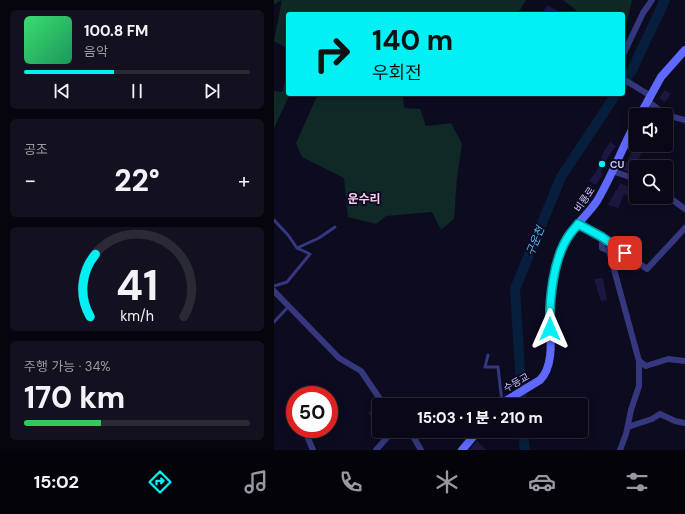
<!DOCTYPE html>
<html lang="ko">
<head>
<meta charset="utf-8">
<style>
  body { margin:0; font-family:"DM Sans","Noto Sans KR",sans-serif; background:#131120; color:#f1f3f6; height:100vh; display:flex; flex-direction:column; font-size:15px; white-space:nowrap }
  * { box-sizing:border-box; margin:0 }
  p { font-size:13px; color:#999aa1 }
  .icon { flex:none; width:22px; height:22px; fill:none; stroke:currentColor; stroke-width:2; stroke-linecap:round; stroke-linejoin:round }
  .map { position:relative; flex:1; overflow:hidden }
  .sheet { display:flex; flex-direction:column; gap:10px; padding:10px; background:#06040d; width:274px }
  .sheet>* { flex:none }
  .guide { position:absolute; left:12px; top:12px; width:339px; height:84px; border-radius:4px; box-shadow:0 2px 10px #0003,0 0 0 1px #2a2936; background:#00f0f4; color:#111; overflow:hidden }
  .buttons { position:absolute; left:355px; top:108px; display:grid; gap:8px }
  .buttons a { display:grid; place-items:center; width:44px; height:44px; border-radius:4px; background:#0a0817; box-shadow:0 2px 10px #0003,0 0 0 1px #2a2936; font-size:20px }
  .speed { position:absolute; left:12px; top:386px; display:flex; gap:8px; font-size:20px; font-weight:700; text-align:center }
  .speed>* { display:grid; place-content:center; width:52px; height:52px; border-radius:50%; background:#0a0817; box-shadow:0 2px 10px #0003,0 0 0 1px #2a2936; line-height:1 }
  .speed .limit { border:6px solid #d22; background:#fff; color:#111 }
  .pin { position:absolute; display:grid; place-items:center; width:34px; height:34px; color:#fff; margin:-17px; border-radius:8px; box-shadow:0 2px 6px #0006 }
  .me { position:absolute; width:44px; margin:-22px; rotate:0deg; stroke-linejoin:round; filter:drop-shadow(0 0 3px #0008) }
  .turn { display:flex; align-items:center; gap:14px; height:84px; padding:0 20px; font-size:18px }
  .turn .icon { width:52px; height:52px; stroke-width:2.5 }
  .turn b { display:block; font-size:28px; line-height:34px }
  .big { font-size:30px; font-weight:800; line-height:1.1 }
  .sheet .tile { flex:1; display:flex; flex-direction:column; justify-content:center; gap:6px; min-width:0; padding:0 14px; border-radius:6px; background:#131120 }
  .sheet .dial { align-items:center; gap:0 }
  .dial svg { height:104px; overflow:visible; fill:none; stroke:#2a2936; stroke-width:7; stroke-linecap:round; text-anchor:middle }
  .dial text { fill:#f1f3f6; stroke:none }
  .song { display:flex; align-items:center; gap:12px }
  .cover { width:48px; height:48px; border-radius:6px; background:linear-gradient(135deg,hsl(140 70% 55%),hsl(150 70% 35%)) }
  .played { height:4px; border-radius:2px; background:linear-gradient(90deg,#00f0f4 40%,#2a2936 40%) }
  .keys { display:flex; justify-content:space-around; direction:ltr }
  .heat { display:flex; justify-content:space-between; align-items:center; font-size:22px; direction:ltr }
  .charge { height:6px; border-radius:3px; background:linear-gradient(90deg,#34c759 34%,#2a2936 0) }
  .trip { position:absolute; left:98px; top:398px; width:216px; height:40px; border-radius:4px; background:#0a0817; box-shadow:0 2px 10px #0003,0 0 0 1px #2a2936; font-weight:800; line-height:40px; text-align:center }
  .menu { display:flex; height:64px; justify-content:space-around; align-items:center; background:#040309; color:#999aa1 }
  .menu .icon { width:28px; height:28px }
  .menu .on { color:#00f0f4 }
  .menu b { font-size:18px; color:#f1f3f6 }
  main { display:flex; flex:1; min-height:0 }
  .map>svg:first-child { display:block }
</style>
</head>
<body>
<main>
<section class="sheet">
<div class="tile">
<div class="song"><i class="cover"></i><div><b>100.8 FM</b><p>음악</p></div></div>
<div class="played"></div>
<div class="keys"><svg class="icon" aria-label="previous" viewBox="0 0 24 24"><path d="M18 5L8 12l10 7zM5 5v14"/></svg><svg class="icon" aria-label="pause" viewBox="0 0 24 24"><path d="M8 5v14M16 5v14"/></svg><svg class="icon" aria-label="next" viewBox="0 0 24 24"><path d="M6 5l10 7-10 7zM19 5v14"/></svg></div>
</div>
<div class="tile"><p>공조</p>
<div class="heat"><a>−</a><b class="big">22°</b><a>+</a></div>
</div>
<div class="tile dial"><svg viewBox="0 0 100 80">
<path d="M14 69A42 42 0 1 1 86 69"/>
<path d="M14 69A42 42 0 0 1 18 21" stroke="#00f0f4"/>
<text x="50" y="56" font-size="32" font-weight="700">41</text>
<text x="50" y="72" font-size="11">km/h</text>
</svg></div>
<div class="tile"><p>주행 가능 · 34%</p><b class="big">170 km</b><div class="charge"></div></div>
</section>
<div class="map">
<svg width="411" height="450" viewBox="0 0 411 450">
  <rect width="100%" height="100%" fill="#0d0b1f"/>
  <g fill="#0e2926">
    <path d="M0 0H252L246 10 236 14H14V49L0 41 8 0 0 4Z"/>
    <path d="M289 0H358L353 22 349 29V14H307Z"/>
    <path d="M14 70V94H16L0 128V91L8 92Z"/>
    <path d="M44 94H129L130 108 146 109 152 126 177 123 188 144 183 178 180 219 167 230 158 212 112 216 102 224 74 217 70 178 28 157 22 143Z"/>
  </g>
  <g fill="none" stroke-linecap="round" stroke-linejoin="round">
    <g stroke="#071f3c" stroke-width="10">
      <path d="M349 84 358 70 391 0"/>
      <path d="M248 405 241 289 287 177 342 94"/>
      <path d="M249 431 251 450"/>
    </g>
  </g>
  <g fill="#1c1740">
    <path d="M273 5 290 14H268Z"/>
    <path d="M391 90 397 94 391 102 385 98Z"/>
    <path d="M336 142 342 146 334 157 327 172 329 174 322 185 315 181 322 172 329 153Z"/>
    <path d="M361 145H373L356 172 349 170Z"/>
    <path d="M346 183 357 188 354 196 350 194 344 208 334 205 342 190 343 191Z"/>
    <path d="M329 278 333 300 327 301 320 279Z"/>
    <path d="M105 404V424L94 413Z"/>
    <path d="M203 441 212 450H195Z"/>
  </g>
  <g fill="none" stroke-linecap="round" stroke-linejoin="round">
    <g stroke="#35387f" stroke-width="3">
      <path d="M0 220 14 235 23 248 36 254 13 282 0 286"/>
      <path d="M23 248 45 238 61 227"/>
      <path d="M0 322 15 306"/>
      <path d="M214 355 211 367H224L228 402"/>
    </g>
    <g stroke="#35387f" stroke-width="6">
      <path d="M349 55 369 13 378 0"/>
      <path d="M349 79 377 96"/>
      <path d="M374 101 392 115"/>
      <path d="M392 115 411 120"/>
      <path d="M338 171 362 179"/>
      <path d="M392 195 411 209"/>
      <path d="M304 224 328 237 373 269 411 228"/>
      <path d="M328 237V248L335 251 365 361V386L357 410 352 434 346 450"/>
      <path d="M0 291 65 358 87 371 106 399 113 405"/>
      <path d="M365 361 372 366 394 359 411 361"/>
      <path d="M354 427 378 419 386 414 401 421 411 423"/>
      <path d="M30 429 39 450"/>
      <path d="M136 431 147 450"/>
      <path d="M102 450 119 431"/>
    </g>
    <g stroke="#6069ff" stroke-width="8">
      <path d="M366 115 387 77 411 50"/>
      <path d="M225 405 266 380C281 366 276 334 276 315 276 304 277 291 280 279 282 264 287 246 296 234 304 222 315 213 323 201 338 176 348 148 362 122"/>
      <path d="M188 450 204 431"/>
    </g>
  </g>
  <g fill="none" stroke-linecap="round" stroke-linejoin="round">
    <g stroke="#009c9f" stroke-width="10">
      <path id="route" d="M276 329C275 301 279 257 296 234 299 230 302 227 304 224L328 237 351 253"/>
    </g>
    <use href="#route" stroke="#00f0f4" stroke-width="7"/>
  </g>
  <circle fill="#00f0f4" stroke="#0d0b1f" stroke-width="1.5" cx="328" cy="164" r="4"/>
  <g text-anchor="middle" stroke-width="4" stroke-linejoin="round" paint-order="stroke">
    <g font-size="10" font-weight="bold" fill="#cbc9ff" stroke="#0d0b1f" text-anchor="start">
      <text x="336" y="168">CU</text>
    </g>
    <g font-size="10" fill="#cbc9ff" stroke="#0d0b1f">
      <text transform="translate(310 199) rotate(-56)" y="4">비룡로</text>
      <text transform="translate(242 382) rotate(-30)" y="4">수동교</text>
    </g>
    <g font-size="11" font-style="italic" fill="#57bfff" stroke="#0d0b1f">
      <text transform="translate(261 241) rotate(-68)" y="4">구운천</text>
    </g>
    <g font-size="12" font-weight="bold" fill="#ffcbf0" stroke="#0d0b1f">
      <text x="90" y="203">운수리</text>
    </g>
  </g>
</svg>
<div class="buttons">
<a><svg class="icon" aria-label="sound" viewBox="0 0 24 24"><path d="M4 9h4l5-4v14l-5-4H4zM17 9q2 3 0 6"/></svg></a>
<a><svg class="icon" aria-label="search" viewBox="0 0 24 24"><circle cx="10" cy="10" r="6"/><path d="M15 15l6 6"/></svg></a>
</div>
<div class="speed"><div class="limit">50</div></div>
<div class="pin" style="left:351px;top:253px;background:#d93025"><svg class="icon" aria-label="arrive" viewBox="0 0 24 24"><path d="M6 21V4h12l-3 4 3 4H6"/></svg></div>
<svg class="me" style="left:276px;top:329px" viewBox="-20 -20 40 40"><path d="M0-17L14 15 0 8-14 15z" fill="#00f0f4" stroke="#fff" stroke-width="4"/></svg>
<div class="trip">15:03 · 1 분 · 210 m</div>
<div class="guide">
<div class="turn"><svg class="icon" aria-label="right" viewBox="0 0 24 24"><path d="M7 20v-9h11M14 6l5 5-5 5"/></svg><div><b>140 m</b>우회전</div></div>
</div>
</div>
</main>
<nav class="menu">
<b>15:02</b>
<svg class="icon on" aria-label="directions" viewBox="0 0 24 24"><path d="M12 3l9 9-9 9-9-9zM9 14v-3h6M13 9l2 2-2 2"/></svg>
<svg class="icon" aria-label="music" viewBox="0 0 24 24"><path d="M9 18V5l10-2v13"/><circle cx="6" cy="18" r="3"/><circle cx="16" cy="16" r="3"/></svg>
<svg class="icon" aria-label="phone" viewBox="0 0 24 24"><path d="M5 4h4l2 5-3 2q2 4 5 5l2-3 5 2v4C11 20 4 13 5 4z"/></svg>
<svg class="icon" aria-label="climate" viewBox="0 0 24 24"><path d="M12 3v18M4 7l16 10M4 17L20 7"/></svg>
<svg class="icon" aria-label="car" viewBox="0 0 24 24"><path d="M5 17H2v-5l4-1 3-4h7l3 4 3 1v5h-3M9 17h6M6 11h13"/><circle cx="7" cy="17" r="2"/><circle cx="17" cy="17" r="2"/></svg>
<svg class="icon" aria-label="filters" viewBox="0 0 24 24"><path d="M4 7h16M4 17h16"/><circle cx="9" cy="7" r="2"/><circle cx="15" cy="17" r="2"/></svg>
</nav>
</body>
</html>
